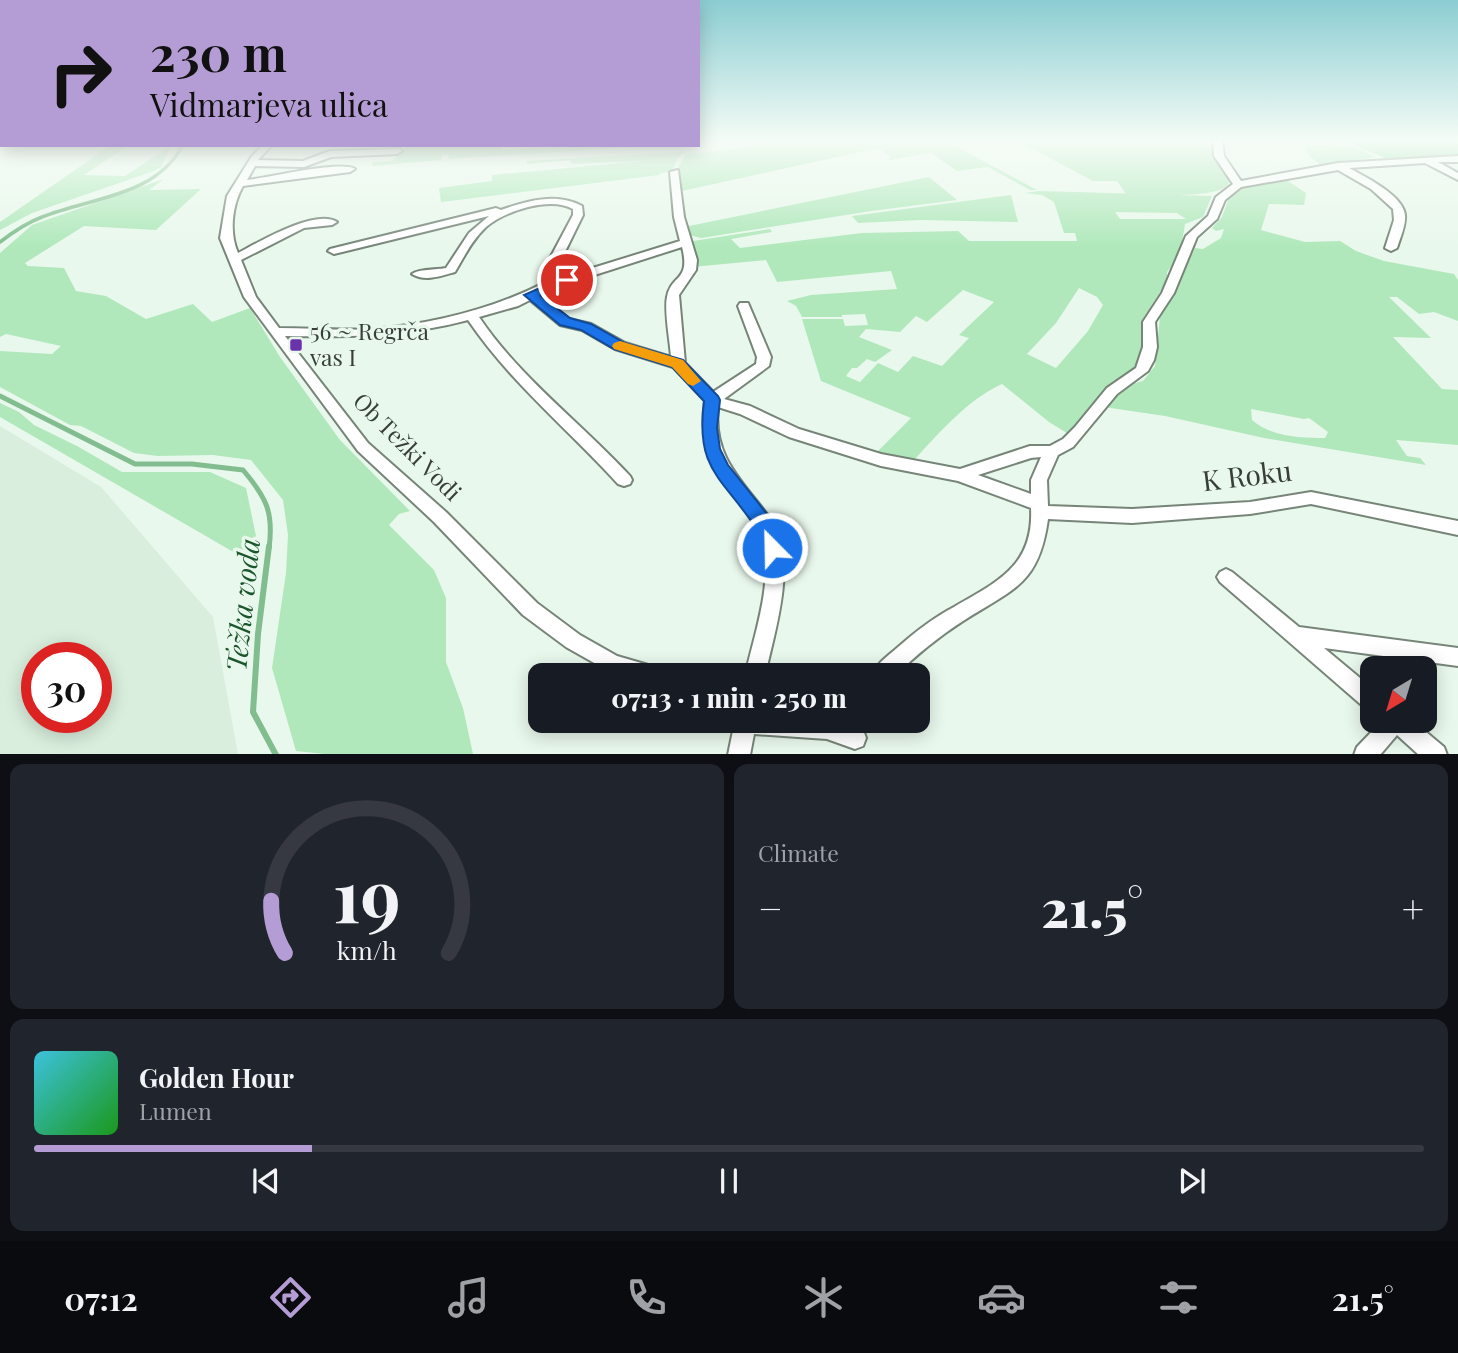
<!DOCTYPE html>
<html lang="en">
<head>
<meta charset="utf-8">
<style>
  body { margin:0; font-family:"Playfair Display",serif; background:#20242c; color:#f1f3f6; height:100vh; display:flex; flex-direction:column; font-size:26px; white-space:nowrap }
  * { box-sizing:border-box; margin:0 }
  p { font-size:23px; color:#9ea1a6 }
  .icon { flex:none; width:38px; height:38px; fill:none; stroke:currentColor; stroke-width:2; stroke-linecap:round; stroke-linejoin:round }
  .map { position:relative; height:754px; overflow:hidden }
  .sheet { display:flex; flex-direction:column; gap:10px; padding:10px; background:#0d0f14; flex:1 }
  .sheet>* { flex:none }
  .banner { position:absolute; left:0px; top:0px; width:700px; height:147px; box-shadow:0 4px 18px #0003; background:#b49dd4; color:#111; overflow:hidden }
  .needle { width:46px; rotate:218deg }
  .buttons { position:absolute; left:1360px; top:656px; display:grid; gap:14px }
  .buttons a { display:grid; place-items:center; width:77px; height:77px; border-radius:14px; background:#171b24; box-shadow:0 4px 18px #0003; font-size:35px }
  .speed { position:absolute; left:21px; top:642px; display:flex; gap:14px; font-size:35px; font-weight:700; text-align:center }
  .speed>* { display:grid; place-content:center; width:91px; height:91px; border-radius:50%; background:#171b24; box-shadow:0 4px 18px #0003; line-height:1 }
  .speed .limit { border:10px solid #d22; background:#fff; color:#111 }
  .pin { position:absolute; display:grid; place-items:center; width:60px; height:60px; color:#fff; margin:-30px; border:4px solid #fff; border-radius:50%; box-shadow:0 2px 7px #0007 }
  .me { position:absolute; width:77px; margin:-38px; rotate:337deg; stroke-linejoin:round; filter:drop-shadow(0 0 5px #0008) }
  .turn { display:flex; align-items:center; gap:24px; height:147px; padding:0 35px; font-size:32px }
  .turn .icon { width:91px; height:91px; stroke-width:2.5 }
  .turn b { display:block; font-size:49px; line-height:60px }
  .big { font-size:52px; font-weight:800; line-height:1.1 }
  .sheet .widget { flex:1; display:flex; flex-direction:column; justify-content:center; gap:10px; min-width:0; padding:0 24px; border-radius:14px; background:#20242c }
  .sheet .dial { align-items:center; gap:0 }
  .dial svg { height:182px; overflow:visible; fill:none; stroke:#363941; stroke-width:7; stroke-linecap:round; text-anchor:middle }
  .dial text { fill:#f1f3f6; stroke:none }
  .song { display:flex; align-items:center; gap:21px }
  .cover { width:84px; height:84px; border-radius:10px; background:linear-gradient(135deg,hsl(190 70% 55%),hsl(120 70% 35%)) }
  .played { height:7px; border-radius:4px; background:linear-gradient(90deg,#b49dd4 20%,#363941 20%) }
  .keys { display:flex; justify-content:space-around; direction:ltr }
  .heat { display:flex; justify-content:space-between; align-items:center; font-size:38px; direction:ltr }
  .sheet .tiles { flex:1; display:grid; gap:10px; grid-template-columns:1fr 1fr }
  .widget:last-child { grid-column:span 2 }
  .trip { position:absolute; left:528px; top:663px; width:402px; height:70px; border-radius:14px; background:#171b24; box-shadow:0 4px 18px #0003; font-weight:800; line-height:70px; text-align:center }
  .tabs { display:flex; height:112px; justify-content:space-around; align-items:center; background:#090b0e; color:#9ea1a6 }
  .tabs .icon { width:49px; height:49px }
  .tabs .on { color:#b49dd4 }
  .tabs b { font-size:32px; color:#f1f3f6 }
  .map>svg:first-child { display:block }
</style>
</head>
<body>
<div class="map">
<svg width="1458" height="755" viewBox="0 0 1458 755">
  <rect width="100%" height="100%" fill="#e9f8ec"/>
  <path fill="#d9eedd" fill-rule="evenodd" d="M0 426 101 487 213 617 238 754H0ZM37 658H96V718H37Z"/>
  <g fill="#b0e8bb" fill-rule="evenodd">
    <path d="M791 141H946L1037 190H1030L988 167 957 171 931 153 888 160 891 157 878 148 677 192 676 172 685 155Z"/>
    <path d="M1018 141H1203C1215 148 1230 170 1229 184 1216 200 1147 194 1126 194L1117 181H1093Z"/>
    <path d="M111 145H129L84 175 125 176 172 145 161 167 154 171 32 213 0 230V222Z"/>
    <path d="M408 145H500L503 150 577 145H665L449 159 448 154 442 155 441 160 372 166 373 162 393 161Z"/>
    <path d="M1318 145 1355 147 1376 157 1321 165 1309 156 1305 149 1307 146Z"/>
    <path d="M684 152 677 159 672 172 660 173 659 175 441 202 439 188 492 181V175L644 161 572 164 570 160 527 164V161Z"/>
    <path d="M929 177 957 200 871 211 701 238 689 235 684 227Z"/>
    <path d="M164 179 149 190 201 189 156 230 84 226 25 263 28 266 64 268 76 291 106 296 146 319 193 304 212 322 250 308 280 357 340 440 410 511 399 514 389 525 434 570 446 598V662L463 708 473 754 334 755 296 751 272 668 286 573 288 535 283 500 251 460 213 455 158 456 134 453 81 426 70 425 0 387V351L52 354 61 346 6 334 0 337V253L32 225Z"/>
    <path d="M1285 179 1306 193 1304 205 1269 204 1261 230 1305 242 1340 241 1356 251 1384 261 1454 274 1458 280V321L1434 312 1419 314 1397 297H1389L1431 338 1393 337 1442 389 1458 390V445L1396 440 1407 456 1420 458 1426 465 1264 438 1165 416 1104 407 1117 393 1132 384 1143 381 1155 366 1160 317 1172 298 1195 248 1203 249 1221 238 1224 229 1216 231 1212 228 1222 217 1229 198 1240 188ZM1251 409 1304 419 1309 418 1328 432 1325 438C1302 438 1271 437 1252 420Z"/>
    <path d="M1039 191 1212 196 1203 217 1185 224 1180 254 1167 272V281L1144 317V353L1138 368 1101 395 1070 435 1049 422 1002 384C966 400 937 436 910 464L875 454 911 418 821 381 802 319H843L845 326 868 325 865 314 842 315V317H802L796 306 787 301 811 295 897 289 891 271 777 282 766 260 692 267 690 243 693 241 770 229 772 232 731 239 740 248 862 233 958 231 969 241H1077L1075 233H1064L1054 202 1042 195 1025 193ZM1115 212 1177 213 1186 219H1120ZM1079 288 1097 297 1103 305 1088 331 1056 368 1027 354 1056 323ZM963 290 994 302 959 335 969 338 942 366 913 356 898 372 878 363 860 382 846 376 852 368H857L867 359 875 362 892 350 859 337 866 329 900 332 916 316 927 322Z"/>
    <path d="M1011 195 1018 222 920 220 858 223 852 216Z"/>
    <path d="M0 403 19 412 34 425 77 446 122 472H210L246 488 256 536 249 561 0 417Z"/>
  </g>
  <path fill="#87d99a" d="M1344 141H1458V157L1385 158Z"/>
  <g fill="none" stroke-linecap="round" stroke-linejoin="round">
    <path stroke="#81bd8e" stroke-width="3.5" d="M0 242C13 232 26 223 42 217 92 197 155 197 183 145"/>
    <path stroke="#81bd8e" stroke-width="5" d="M0 396 135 464H192L243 470C266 497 274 512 269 548"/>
    <path stroke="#81bd8e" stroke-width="6" d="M269 546 258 634 253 712 276 755"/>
    <g stroke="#778579" stroke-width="4">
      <g id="minor">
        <path d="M1213 141H1222L1224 156 1241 181 1338 163 1458 156V162H1438L1458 173V180L1425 163 1349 168C1365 177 1403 195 1405 215 1406 226 1400 238 1397 248L1391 251 1385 248 1394 220 1393 209 1371 189 1338 170 1241 187 1225 200 1217 219 1197 237 1174 293 1155 322 1157 347 1154 360 1148 371 1117 394 1073 447 1058 455 1047 480 1048 506 1132 509 1250 502 1311 492 1458 521V535L1311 504 1250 514 1132 523 1048 519C1039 585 1013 589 963 621 938 637 916 655 895 676H871C876 664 888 656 897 648 914 633 933 618 954 607 997 582 1034 566 1031 508L958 481 881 466 789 437 740 414 718 407C712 459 745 483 772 521 797 567 775 628 765 676H745C755 631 775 579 761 533 758 524 748 515 743 507 716 470 698 449 705 401L673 367 615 349 582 330 560 325 530 300 518 306 479 317C520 378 580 422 630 476L632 480 630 484 624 486 618 484C568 429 510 382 468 320 404 337 350 337 285 336L368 443 446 512 537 603 580 635 617 656 662 669 665 676H620L612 673 566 647 523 615 434 522 358 451 244 297 220 238 227 196 252 156 263 145H272L258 160 303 161 330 151 400 149 402 151 397 154 331 157 304 167 255 166 247 180C267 178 341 160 355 169L350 172 243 186C232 205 229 233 238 253 259 242 316 208 337 222L332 225 304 228 241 260 256 297 279 328C309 328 341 331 372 329 432 324 490 310 544 283L548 262 573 215V209C550 196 505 211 486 227 472 240 464 257 455 272 441 276 425 282 412 274 418 269 436 270 446 268L469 233 489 216 334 254 328 251 330 249 496 208 501 210C526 201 557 192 582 206L583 215 560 262 557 279 680 241 674 217 670 172 678 170 684 217 697 260 696 270 679 295 685 363 713 392 756 364 757 357 738 306 740 303H748L771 357 769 366 724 399 750 406 799 429 881 454 960 469 1030 446H1050L1063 439 1075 427 1107 388 1136 368 1143 347V322L1162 293 1186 236 1208 216 1216 197 1233 184 1214 156ZM682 247C691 282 671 274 667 297 664 311 670 341 671 357L625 343 591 324 569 319 540 295 554 288ZM1041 457 1031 480V494L978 475 1031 458Z"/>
        <path d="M1226 569 1232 572 1299 627 1458 648V666L1324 648 1372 688V711L1365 708 1220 582 1217 577 1220 572Z"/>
        <path d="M735 721H837L863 730 866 738 863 746 855 749 827 739 754 734 750 755H728Z"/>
        <path d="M1382 721H1413L1444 747 1447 755H1419L1397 735 1380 755H1354L1357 747Z"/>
      </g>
    </g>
    <use href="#minor" fill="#fff" fill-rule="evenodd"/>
  </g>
  <linearGradient id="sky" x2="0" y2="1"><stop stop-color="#8bcdd2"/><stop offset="0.57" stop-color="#f5fcf6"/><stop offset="1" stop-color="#f5fcf6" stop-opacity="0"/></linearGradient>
  <rect width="1458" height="247" fill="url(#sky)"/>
  <path fill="#1a73e8" stroke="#114b97" stroke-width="2" d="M567 276 572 277V283L541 296 570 318 591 324 625 343 683 360 718 396 720 400 717 428 720 449 728 465 775 524 782 548 779 554 772 557 765 554C761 546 761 536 756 528 722 477 695 470 704 401L672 367 614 349 581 330 560 325 524 295Z"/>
  <path fill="#f59e0b" d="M620 341 683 360 701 381 693 386 688 384 672 367 614 349 612 346 614 343Z"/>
  <rect fill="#6a33aa" stroke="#e9f8ec" stroke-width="2.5" x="289" y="338" width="14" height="14" rx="3.5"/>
  <g text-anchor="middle" stroke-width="7" stroke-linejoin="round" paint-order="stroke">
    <g font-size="23" fill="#383e39" stroke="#e9f8ec" text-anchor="start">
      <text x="310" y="340">56 ~ Regrča<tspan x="310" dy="26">vas I</tspan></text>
    </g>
    <g font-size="23" fill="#383e39" stroke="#e9f8ec">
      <text transform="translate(407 447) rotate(45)" y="8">Ob Težki Vodi</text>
    </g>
    <g font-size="28" fill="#383e39" stroke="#e9f8ec">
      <text transform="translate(1247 476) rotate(-7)" y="10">K Roku</text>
    </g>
    <g font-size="28" font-style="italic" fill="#1b562d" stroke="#e9f8ec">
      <text transform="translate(243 605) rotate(-84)" y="10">Težka voda</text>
    </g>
  </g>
</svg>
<div class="buttons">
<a><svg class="needle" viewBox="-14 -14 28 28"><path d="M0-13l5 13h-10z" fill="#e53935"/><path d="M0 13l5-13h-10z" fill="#9ea1a6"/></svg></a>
</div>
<div class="speed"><div class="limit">30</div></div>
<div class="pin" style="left:567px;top:280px;background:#d93025"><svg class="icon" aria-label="arrive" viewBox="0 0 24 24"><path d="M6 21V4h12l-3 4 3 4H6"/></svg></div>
<svg class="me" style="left:772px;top:548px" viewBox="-20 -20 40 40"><circle r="17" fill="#1a73e8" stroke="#fff" stroke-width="3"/><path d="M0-11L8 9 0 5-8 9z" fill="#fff"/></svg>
<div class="trip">07:13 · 1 min · 250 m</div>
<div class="banner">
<div class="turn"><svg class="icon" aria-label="right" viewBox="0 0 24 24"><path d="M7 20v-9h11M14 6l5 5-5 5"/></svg><div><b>230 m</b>Vidmarjeva ulica</div></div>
</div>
</div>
<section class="sheet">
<div class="tiles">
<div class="widget dial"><svg viewBox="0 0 100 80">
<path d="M14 69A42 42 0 1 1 86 69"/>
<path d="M14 69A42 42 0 0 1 8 46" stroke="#b49dd4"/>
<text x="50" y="56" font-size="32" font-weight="700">19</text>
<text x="50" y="72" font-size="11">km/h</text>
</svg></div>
<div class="widget"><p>Climate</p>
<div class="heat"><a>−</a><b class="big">21.5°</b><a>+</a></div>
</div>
<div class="widget">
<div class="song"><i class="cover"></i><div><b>Golden Hour</b><p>Lumen</p></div></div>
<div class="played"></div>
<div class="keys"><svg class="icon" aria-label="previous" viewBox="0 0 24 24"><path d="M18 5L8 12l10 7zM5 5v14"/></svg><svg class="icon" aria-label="pause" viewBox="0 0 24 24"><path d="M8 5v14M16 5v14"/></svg><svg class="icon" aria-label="next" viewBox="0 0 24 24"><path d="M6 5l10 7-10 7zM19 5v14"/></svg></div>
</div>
</div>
</section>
<nav class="tabs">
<b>07:12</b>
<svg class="icon on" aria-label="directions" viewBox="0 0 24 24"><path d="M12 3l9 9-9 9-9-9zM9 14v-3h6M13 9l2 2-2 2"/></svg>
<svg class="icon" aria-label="music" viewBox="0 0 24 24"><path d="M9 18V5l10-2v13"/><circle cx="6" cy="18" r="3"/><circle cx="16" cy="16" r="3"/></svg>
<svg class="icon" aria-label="phone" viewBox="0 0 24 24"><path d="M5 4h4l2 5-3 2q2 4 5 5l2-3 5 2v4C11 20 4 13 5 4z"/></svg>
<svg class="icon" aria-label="climate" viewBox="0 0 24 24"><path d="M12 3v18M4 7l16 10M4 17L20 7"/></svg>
<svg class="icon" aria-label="car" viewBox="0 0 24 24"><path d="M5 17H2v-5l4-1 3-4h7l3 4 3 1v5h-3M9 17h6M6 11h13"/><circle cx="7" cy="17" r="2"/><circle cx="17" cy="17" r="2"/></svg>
<svg class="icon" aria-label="filters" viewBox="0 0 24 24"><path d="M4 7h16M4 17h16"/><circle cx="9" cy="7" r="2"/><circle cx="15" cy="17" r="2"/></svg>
<b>21.5°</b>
</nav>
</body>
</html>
